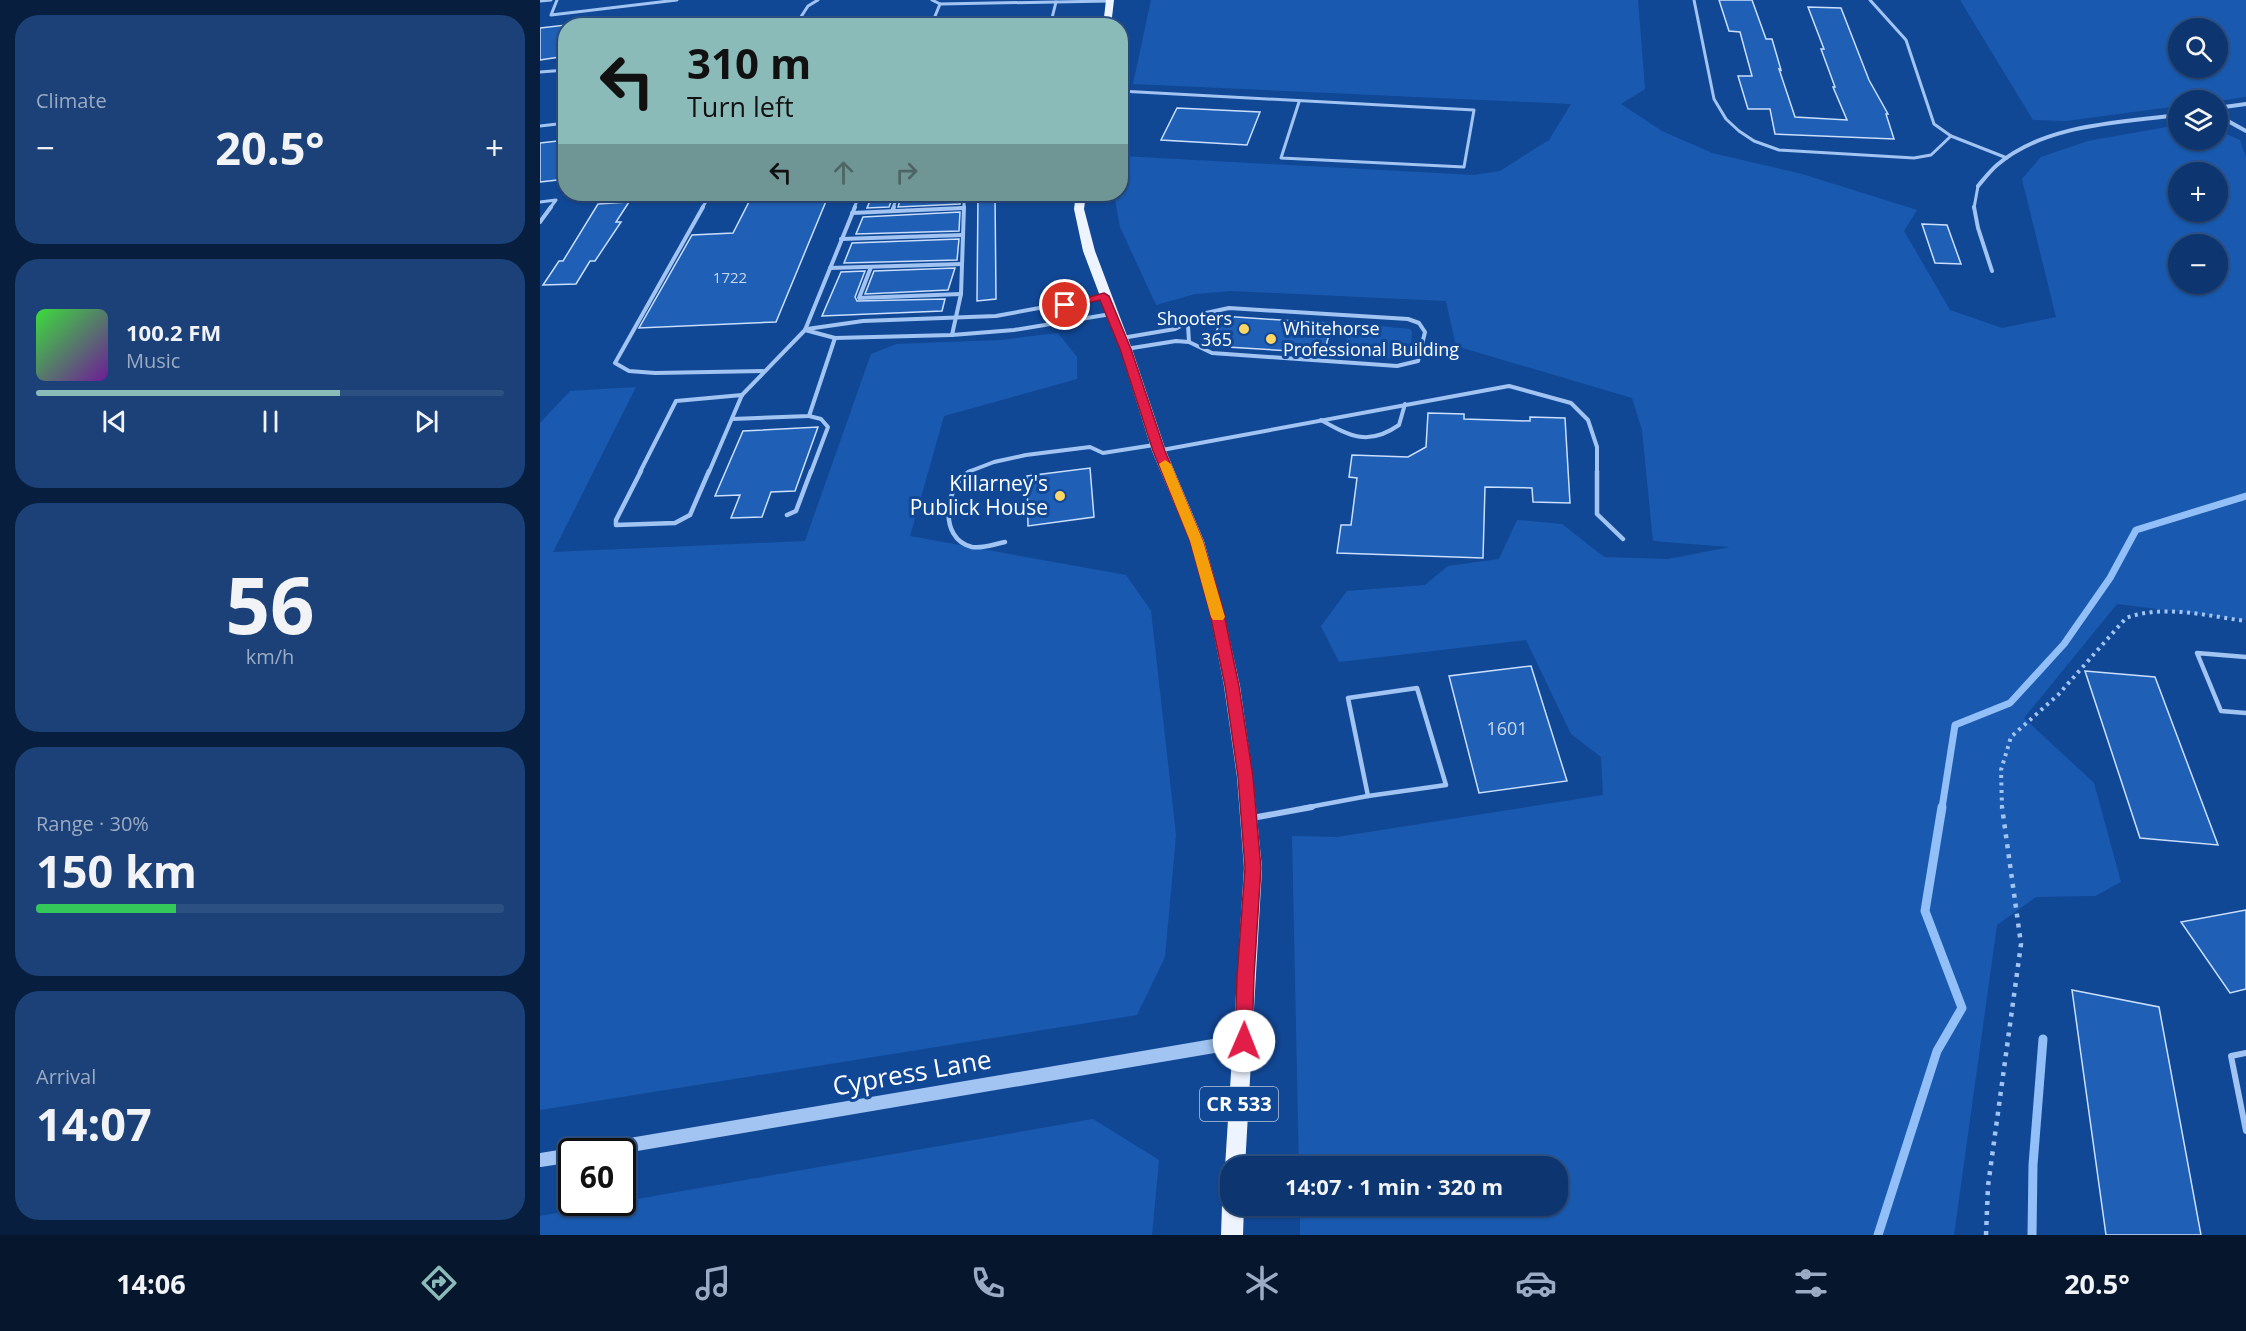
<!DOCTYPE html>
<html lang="en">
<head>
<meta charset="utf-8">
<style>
  body { margin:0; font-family:"Open Sans",sans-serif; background:#1b4178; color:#f1f3f6; height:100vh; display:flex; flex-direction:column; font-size:22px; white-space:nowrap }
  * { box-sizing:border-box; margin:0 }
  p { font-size:20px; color:#9aabc3 }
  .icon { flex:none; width:33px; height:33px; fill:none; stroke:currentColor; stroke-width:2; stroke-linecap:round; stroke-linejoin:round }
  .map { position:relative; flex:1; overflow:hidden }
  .details { display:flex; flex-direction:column; gap:15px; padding:15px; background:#071e3e; width:540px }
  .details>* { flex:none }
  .top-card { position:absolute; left:18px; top:18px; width:570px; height:183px; border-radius:24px; box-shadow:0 2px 4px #0004,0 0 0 2px #2d5083; background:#8bbbb9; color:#111; overflow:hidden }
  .tools { position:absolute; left:1628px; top:18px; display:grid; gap:12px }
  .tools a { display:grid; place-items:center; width:60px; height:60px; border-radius:50%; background:#0d3670; box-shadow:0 2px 4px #0004,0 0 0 2px #2d5083; font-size:30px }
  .speed { position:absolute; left:18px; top:1138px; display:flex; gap:12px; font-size:30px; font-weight:700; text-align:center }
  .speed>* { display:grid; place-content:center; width:78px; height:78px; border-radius:50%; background:#0d3670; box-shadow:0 2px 4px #0004,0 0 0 2px #2d5083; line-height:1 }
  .speed .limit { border:3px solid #111; border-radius:9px; background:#fff; color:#111 }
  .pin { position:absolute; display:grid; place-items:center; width:51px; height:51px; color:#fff; margin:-26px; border:3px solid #fff; border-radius:50%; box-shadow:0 2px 6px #0007 }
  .me { position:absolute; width:66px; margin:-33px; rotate:1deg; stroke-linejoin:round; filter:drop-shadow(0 0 4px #0008) }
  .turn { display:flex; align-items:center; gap:21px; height:126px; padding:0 30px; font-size:27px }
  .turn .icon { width:78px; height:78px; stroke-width:2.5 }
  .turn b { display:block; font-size:42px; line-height:51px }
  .lanes { display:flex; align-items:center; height:57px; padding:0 30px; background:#0003; justify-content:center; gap:30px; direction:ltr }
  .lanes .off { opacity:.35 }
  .big { font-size:45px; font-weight:700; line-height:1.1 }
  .details .card { flex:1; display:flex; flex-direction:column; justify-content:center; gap:9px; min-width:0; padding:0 21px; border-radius:24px; background:#1b4178 }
  .details .dial { align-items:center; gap:0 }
  .dial b { font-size:78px; line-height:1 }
  .song { display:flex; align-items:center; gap:18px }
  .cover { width:72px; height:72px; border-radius:9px; background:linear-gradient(135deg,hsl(120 70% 55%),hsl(280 70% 35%)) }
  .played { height:6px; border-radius:3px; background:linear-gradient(90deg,#8bbbb9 65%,#2d5083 65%) }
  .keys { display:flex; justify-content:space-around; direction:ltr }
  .heat { display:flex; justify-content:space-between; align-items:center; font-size:33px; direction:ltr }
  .charge { height:9px; border-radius:4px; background:linear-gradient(90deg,#34c759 30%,#2d5083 0) }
  .trip { position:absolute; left:680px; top:1156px; width:348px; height:60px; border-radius:24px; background:#0d3670; box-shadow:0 2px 4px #0004,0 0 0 2px #2d5083; font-weight:700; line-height:60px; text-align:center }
  .tab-bar { display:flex; height:96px; justify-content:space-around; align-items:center; background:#05162d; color:#9aabc3 }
  .tab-bar .icon { width:42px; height:42px }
  .tab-bar .on { color:#8bbbb9 }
  .tab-bar b { font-size:27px; color:#f1f3f6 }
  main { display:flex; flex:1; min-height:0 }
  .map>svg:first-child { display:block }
</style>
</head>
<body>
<main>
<section class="details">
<div class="card"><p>Climate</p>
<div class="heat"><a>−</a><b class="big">20.5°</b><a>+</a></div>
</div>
<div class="card">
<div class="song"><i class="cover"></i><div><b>100.2 FM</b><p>Music</p></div></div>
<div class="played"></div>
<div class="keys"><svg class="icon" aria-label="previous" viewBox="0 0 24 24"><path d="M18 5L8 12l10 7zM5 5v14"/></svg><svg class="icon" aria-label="pause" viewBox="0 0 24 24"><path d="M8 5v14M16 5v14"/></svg><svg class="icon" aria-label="next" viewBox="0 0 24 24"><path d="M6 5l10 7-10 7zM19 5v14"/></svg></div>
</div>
<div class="card dial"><b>56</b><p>km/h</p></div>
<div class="card"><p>Range · 30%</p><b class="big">150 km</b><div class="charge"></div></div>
<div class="card"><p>Arrival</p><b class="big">14:07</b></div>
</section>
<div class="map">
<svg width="1706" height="1235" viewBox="0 0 1706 1235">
  <rect width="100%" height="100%" fill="#114896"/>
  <g fill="#195ab0" fill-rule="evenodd">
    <path d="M611 0H1098L1105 89 1081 104 1122 131 1172 153 1262 174 1377 210 1364 231 1410 310 1462 328 1516 317 1482 179 1501 157 1548 141 1638 125V140H1677V130L1700 140 1706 157V620L1577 604 1484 718 1554 783 1581 882 1555 896 1496 897 1457 925 1414 1235H760V1206H1017V1167H759L752 836 797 837 1063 795 1061 757 1031 734 986 640 799 662 781 626 807 591 885 585 908 566 959 559 977 520 1022 524 1064 557 1128 559 1190 547 1113 541 1102 430 1092 398 916 346 906 301 691 291 655 294 616 305 580 227 574 194H580L581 156 934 175 960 171 1009 140 1031 104 593 84ZM1677 172V212H1638V172ZM1677 244V284H1638V244Z"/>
    <path d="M1420 0H1706V97L1677 101 1638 100V106L1526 121 1493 120ZM1677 28V68H1638V28Z"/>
    <path d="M811 323 869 329 872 331 870 353 857 359 802 355Z"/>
    <path d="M518 333 537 357V379L404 416 370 536 586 575 611 611 636 835 625 957 597 1015 0 1110V423L30 391 96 387 13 552 265 541 331 354 357 344 460 340Z"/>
    <path d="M553 1119 619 1160 612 1235H0V1216Z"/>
  </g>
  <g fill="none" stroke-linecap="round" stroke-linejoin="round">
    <path stroke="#92bff7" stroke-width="7" d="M1402 808 1415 725 1470 703 1524 644 1570 578 1596 530 1706 496"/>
    <g stroke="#92bff7" stroke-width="9">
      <path d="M1338 1235 1397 1051 1422 1008 1385 911 1402 807"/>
      <path d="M1492 1235 1493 1165 1503 1039"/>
    </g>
  </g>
  <g fill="#1f5fb5" stroke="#c9dffd" stroke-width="1.5">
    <path d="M1179 0H1212L1226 39H1232L1241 70 1239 69 1255 117 1307 120 1293 87H1295L1281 49H1284L1268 7 1301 8 1329 80 1348 114H1346L1354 139 1235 134 1230 109H1208L1198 76H1212L1200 32 1189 31Z"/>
    <path d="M26 25V56L0 60V28Z"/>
    <path d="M637 108 720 112 707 145 621 140Z"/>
    <path d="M26 140V179L0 182V143Z"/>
    <path d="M289 194 236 322 99 328 152 235 193 233 212 196Z"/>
    <path d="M333 194H354L349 207 327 208Z"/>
    <path d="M362 194H420V204L358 207Z"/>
    <path d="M438 194H455L456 299 437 301Z"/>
    <path d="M89 202 76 222H81L55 261H50L36 284 3 285 19 261H23L58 204Z"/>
    <path d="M420 212 419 231 316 234 323 217Z"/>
    <path d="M1382 224 1407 225 1421 264 1395 263Z"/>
    <path d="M419 239 417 260 304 263 312 243Z"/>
    <path d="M415 268 408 290 325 294 334 271Z"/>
    <path d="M325 271 315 297 317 301 405 299 402 311 282 316 301 272Z"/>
    <path d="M682 316 755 321 792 324 784 353 671 346Z"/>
    <path d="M888 413 924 414V419L990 421V417L1025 418 1030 503 993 502 992 488 945 487 943 558 797 553 801 525H811L817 478 809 477 812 455 868 457 886 447Z"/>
    <path d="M278 427 255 491 231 492 222 517 191 518 200 495 175 496 203 431Z"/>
    <path d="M550 468 554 517 488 526 487 476Z"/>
    <path d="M991 666 1027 781 939 793 909 676Z"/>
    <path d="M1545 671 1615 677 1678 845 1600 838Z"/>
    <path d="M1706 910V989L1690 993 1641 922Z"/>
    <path d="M1532 990 1619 1007 1661 1235H1566Z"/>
  </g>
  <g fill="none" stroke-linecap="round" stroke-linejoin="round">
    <path stroke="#a1c4f3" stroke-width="4" stroke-dasharray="3 4.5" stroke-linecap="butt" d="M1462 808 1461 770 1471 737 1518 695 1586 618C1624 604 1667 616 1706 621"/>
    <path stroke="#a1c4f3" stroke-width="4.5" stroke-dasharray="4 6" stroke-linecap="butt" d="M1446 1235 1448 1186 1481 944 1462 807"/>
    <g stroke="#a1c4f3" stroke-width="3">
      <path d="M17 0 11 15 137 0"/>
      <path d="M392 0 400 4 570 1"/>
      <path d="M1154 0 1174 99 1186 119 1199 131 1214 141 1239 150 1374 158 1391 155 1411 136"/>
      <path d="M1330 0 1366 40 1394 124 1411 136 1467 158"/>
      <path d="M0 1 11 0"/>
      <path d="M255 26 268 6 278 0"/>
      <path d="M391 26 400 4"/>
      <path d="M510 26 516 2"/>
      <path d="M0 72 26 70"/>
      <path d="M580 91 934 110 924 167 741 158 759 102"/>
      <path d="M0 126 26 123"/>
      <path d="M0 202 16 200 10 208"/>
      <path d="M162 208 167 200 189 194"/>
      <path d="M314 208 320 194"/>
      <path d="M353 208 358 194"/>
      <path d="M419 208H423"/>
      <path d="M424 208V194"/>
      <path d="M1434 208 1438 186"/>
    </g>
    <g stroke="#a1c4f3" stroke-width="4">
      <path d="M163 207 75 363 89 371 115 373 223 371"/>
      <path d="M1434 207 1438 228 1452 271"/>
      <path d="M352 211 354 207"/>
      <path d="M312 213 423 208"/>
      <path d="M0 222 11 207"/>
      <path d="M301 239 423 235"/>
      <path d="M331 267 319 298 421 294"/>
      <path d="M290 268 422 264"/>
      <path d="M648 325 649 342"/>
      <path d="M267 329 323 321 456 316 564 296"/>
      <path d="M265 330 295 338 412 335 474 330 571 314"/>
      <path d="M412 335 421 294 424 207"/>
      <path d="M582 338 635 329 666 313 689 308 868 319 879 323 885 332 878 361 857 366 672 353 649 342 636 341 586 349"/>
      <path d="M202 395 265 330 315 207"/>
      <path d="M269 416 281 419 288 427 271 472"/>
      <path d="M192 419 269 416 295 338"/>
      <path d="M781 420C811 437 829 446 859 425L865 404"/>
      <path d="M622 450 969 386 1031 403 1048 420 1057 447V472"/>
      <path d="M100 472 136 401 202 395"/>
      <path d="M169 472 202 395"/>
      <path d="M428 472 454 462 486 455 550 447 563 453 614 445"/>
    </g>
    <g stroke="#a1c4f3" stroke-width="4.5">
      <path d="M101 471 76 520V525L135 523 150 515 169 471"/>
      <path d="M431 471C405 483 397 539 432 547 442 549 455 544 465 542"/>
      <path d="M1057 471V514L1083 539"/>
      <path d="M247 515 256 511 271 471"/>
      <path d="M1706 657 1657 653 1681 711 1706 713"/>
      <path d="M877 688 906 785 828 796 808 698Z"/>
      <path d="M764 808 828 796"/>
    </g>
    <g stroke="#a1c4f3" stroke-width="6">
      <path d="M712 818 772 807"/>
      <path d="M1706 1053 1691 1056 1706 1131"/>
    </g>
    <g stroke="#a1c4f3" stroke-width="4">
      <path d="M1677 108 1706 104"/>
      <path d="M1677 115 1706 131"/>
      <path d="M1438 186C1444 179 1450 171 1457 165 1505 124 1578 123 1638 115"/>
    </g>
    <g stroke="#a1c4f3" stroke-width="14">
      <path d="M49 1152 703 1041"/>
      <path d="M0 1160 32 1155"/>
    </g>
    <g fill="#edf4ff" fill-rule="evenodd">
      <path d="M566 0H574L571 26H563Z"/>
      <path d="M536 194H546L544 209 555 251 592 349 626 451 664 541 683 609 700 686 713 777 722 868 705 1167H690V1175L685 1167 704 868 697 777 684 686 669 609 650 541 612 451 580 349 543 251 534 209Z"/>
      <path d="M690 1197V1206H704L703 1235H681L682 1206 685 1198Z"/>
    </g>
  </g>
  <path fill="#e11d48" stroke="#92132f" stroke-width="1.5" d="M564 293 569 296 591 349 625 451 663 541 683 609 699 686 713 777 721 868 714 976 712 1041 710 1047 704 1049 697 1047 695 1041 697 976 705 868 698 777 685 686 669 609 650 541 613 451 580 349 560 300 525 308 520 305Z"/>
  <path fill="#f59e0b" d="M625 460 631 464 663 541 685 617 683 620H673L671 617 650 541 619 464Z"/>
  <g fill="#ffd563" stroke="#114896" stroke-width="2">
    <circle cx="704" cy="329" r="6"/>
    <circle cx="731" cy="339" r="6"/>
    <circle cx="520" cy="496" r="6"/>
  </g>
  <g text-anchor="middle" stroke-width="6" stroke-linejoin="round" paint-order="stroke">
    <g font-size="15" fill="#c7d7ec">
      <text x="190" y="283">1722</text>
    </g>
    <g font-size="18" fill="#fff" stroke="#114896" text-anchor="end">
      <text x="692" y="325">Shooters<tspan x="692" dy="21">365</tspan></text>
      <text x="743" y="335" text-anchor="start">Whitehorse<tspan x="743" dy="21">Professional Building</tspan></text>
    </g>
    <g font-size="18" fill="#c7d7ec">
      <text x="967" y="735">1601</text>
    </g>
    <rect fill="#114896" stroke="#b8c8e0" stroke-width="1.5" x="660" y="1087" width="78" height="34" rx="4.5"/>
    <g font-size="20" font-weight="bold" fill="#fff">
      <text x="699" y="1111">CR 533</text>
    </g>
    <g font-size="21" fill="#fff" stroke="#114896" text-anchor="end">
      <text x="508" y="491">Killarney's<tspan x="508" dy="24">Publick House</tspan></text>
    </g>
    <g font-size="26" fill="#fff" stroke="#114896">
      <text transform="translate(372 1073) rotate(-10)" y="9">Cypress Lane</text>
    </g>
  </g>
</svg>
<div class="tools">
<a><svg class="icon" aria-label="search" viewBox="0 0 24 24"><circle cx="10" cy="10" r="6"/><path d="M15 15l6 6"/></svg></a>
<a><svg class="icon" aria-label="layers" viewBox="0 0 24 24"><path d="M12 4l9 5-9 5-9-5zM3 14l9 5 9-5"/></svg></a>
<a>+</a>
<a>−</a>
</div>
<div class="speed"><div class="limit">60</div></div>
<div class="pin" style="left:525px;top:305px;background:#d93025"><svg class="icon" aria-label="arrive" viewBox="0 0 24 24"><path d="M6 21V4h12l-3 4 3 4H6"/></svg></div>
<svg class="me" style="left:704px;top:1041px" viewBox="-20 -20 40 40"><circle r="19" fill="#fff"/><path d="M0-13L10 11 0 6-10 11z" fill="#e11d48"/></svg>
<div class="trip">14:07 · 1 min · 320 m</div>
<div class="top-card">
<div class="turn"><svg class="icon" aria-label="left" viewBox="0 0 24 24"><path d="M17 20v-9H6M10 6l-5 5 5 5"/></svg><div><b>310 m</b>Turn left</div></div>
<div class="lanes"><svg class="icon" aria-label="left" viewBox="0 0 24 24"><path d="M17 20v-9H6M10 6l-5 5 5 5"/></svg><svg class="icon off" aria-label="ahead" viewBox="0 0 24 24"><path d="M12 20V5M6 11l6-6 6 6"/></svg><svg class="icon off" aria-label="right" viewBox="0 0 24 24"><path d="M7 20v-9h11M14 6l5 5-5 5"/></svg></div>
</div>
</div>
</main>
<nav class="tab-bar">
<b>14:06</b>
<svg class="icon on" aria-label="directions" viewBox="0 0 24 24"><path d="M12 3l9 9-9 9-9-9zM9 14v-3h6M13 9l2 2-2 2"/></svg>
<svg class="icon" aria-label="music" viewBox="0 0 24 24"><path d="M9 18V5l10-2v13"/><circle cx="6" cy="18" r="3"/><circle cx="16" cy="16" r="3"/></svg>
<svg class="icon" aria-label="phone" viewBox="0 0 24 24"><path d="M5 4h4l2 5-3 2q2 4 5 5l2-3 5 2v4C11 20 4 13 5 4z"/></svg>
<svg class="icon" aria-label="climate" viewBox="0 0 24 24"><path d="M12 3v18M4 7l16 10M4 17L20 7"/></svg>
<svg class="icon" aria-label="car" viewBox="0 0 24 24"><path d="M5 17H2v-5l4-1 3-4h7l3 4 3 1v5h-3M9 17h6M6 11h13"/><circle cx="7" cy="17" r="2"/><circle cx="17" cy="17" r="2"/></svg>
<svg class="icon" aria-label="filters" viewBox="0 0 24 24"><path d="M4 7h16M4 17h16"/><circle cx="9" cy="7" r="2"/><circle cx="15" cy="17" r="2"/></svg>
<b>20.5°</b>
</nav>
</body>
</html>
